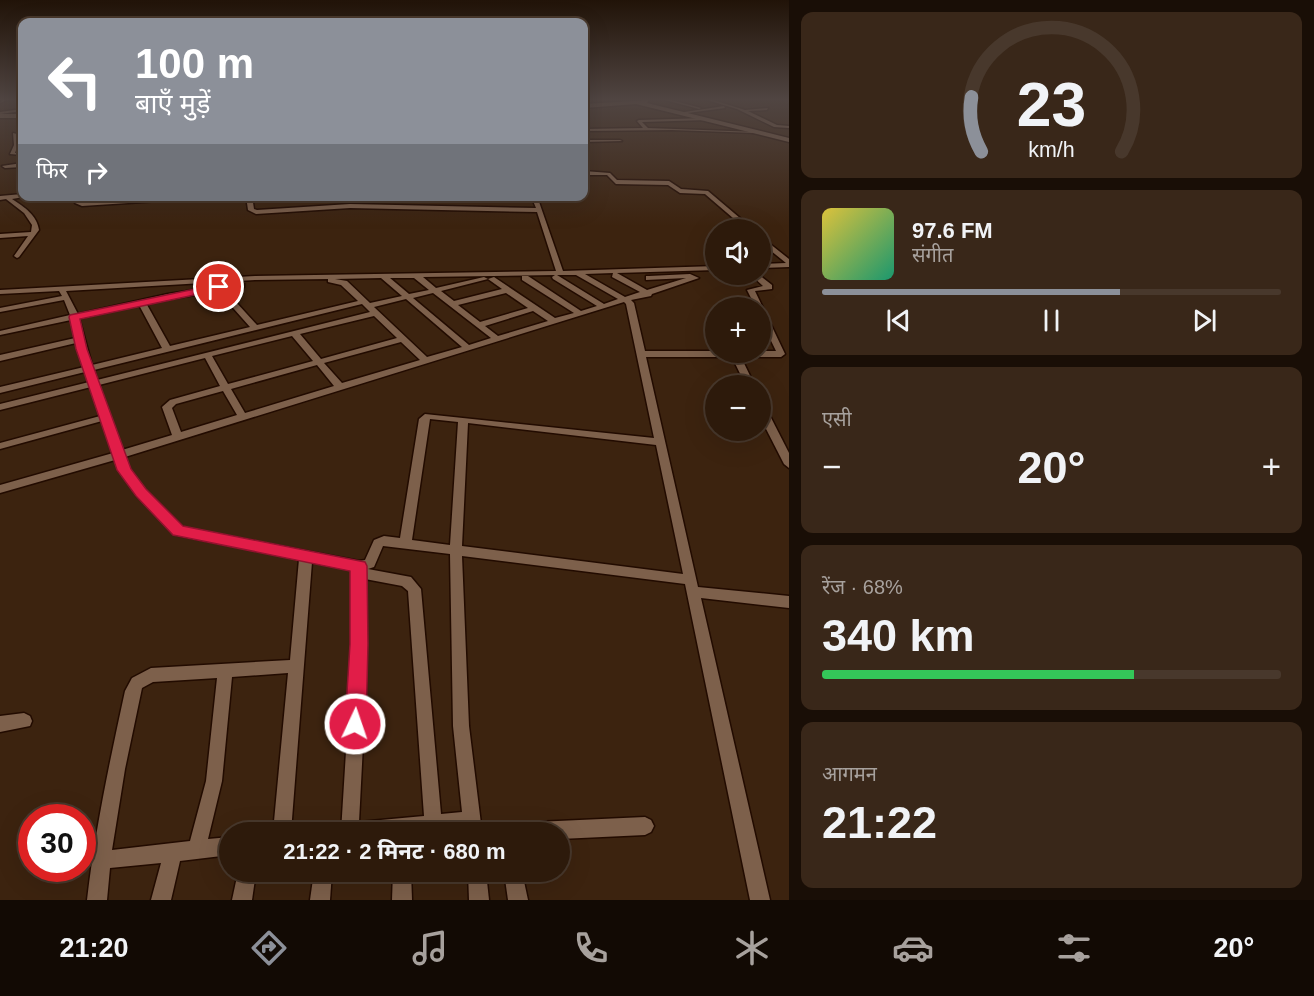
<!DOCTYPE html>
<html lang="hi">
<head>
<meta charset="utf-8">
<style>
  body { margin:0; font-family:Helvetica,"Noto Sans Devanagari",sans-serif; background:#392719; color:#f1f3f6; height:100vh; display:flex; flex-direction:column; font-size:22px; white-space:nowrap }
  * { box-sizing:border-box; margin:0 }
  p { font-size:20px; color:#a7a19d }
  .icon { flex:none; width:33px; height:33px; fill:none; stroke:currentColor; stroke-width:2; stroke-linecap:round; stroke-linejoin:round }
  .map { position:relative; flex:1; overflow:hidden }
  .drawer { display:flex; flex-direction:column; gap:12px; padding:12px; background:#190e06; width:525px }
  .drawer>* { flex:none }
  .banner { position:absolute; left:18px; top:18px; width:570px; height:183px; border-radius:12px; box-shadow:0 6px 24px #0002,0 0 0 2px #48382c; background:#8c9099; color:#fff; overflow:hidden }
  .controls { position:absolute; left:705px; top:219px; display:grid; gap:12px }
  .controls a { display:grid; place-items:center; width:66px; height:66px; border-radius:50%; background:#2d1a0b; box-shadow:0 6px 24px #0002,0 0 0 2px #48382c; font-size:30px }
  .speed { position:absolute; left:18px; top:804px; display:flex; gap:12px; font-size:30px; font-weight:700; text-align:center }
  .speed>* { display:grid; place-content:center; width:78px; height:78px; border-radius:50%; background:#2d1a0b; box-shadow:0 6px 24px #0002,0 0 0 2px #48382c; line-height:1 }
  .speed .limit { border:9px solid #d22; background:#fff; color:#111 }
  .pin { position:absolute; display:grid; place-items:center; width:51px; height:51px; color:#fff; margin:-26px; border:3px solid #fff; border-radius:50%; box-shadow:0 2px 6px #0007 }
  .me { position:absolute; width:66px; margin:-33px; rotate:3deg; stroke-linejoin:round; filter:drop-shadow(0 0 4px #0008) }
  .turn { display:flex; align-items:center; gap:21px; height:126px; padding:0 18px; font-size:27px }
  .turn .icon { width:78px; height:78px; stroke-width:2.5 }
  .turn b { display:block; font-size:42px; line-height:51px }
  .then { display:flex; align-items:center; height:57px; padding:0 18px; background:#0003; gap:12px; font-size:22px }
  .big { font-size:45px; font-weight:700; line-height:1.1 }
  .drawer .widget { flex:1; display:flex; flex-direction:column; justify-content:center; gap:9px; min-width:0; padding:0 21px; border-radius:12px; background:#392719 }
  .drawer .dial { align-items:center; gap:0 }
  .dial svg { height:156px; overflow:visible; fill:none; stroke:#48382c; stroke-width:7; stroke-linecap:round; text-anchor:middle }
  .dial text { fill:#f1f3f6; stroke:none }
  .song { display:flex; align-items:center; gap:18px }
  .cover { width:72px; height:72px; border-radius:9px; background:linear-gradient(135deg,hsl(50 70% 55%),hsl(160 70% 35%)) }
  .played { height:6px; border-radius:3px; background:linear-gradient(90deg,#8c9099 65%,#48382c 65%) }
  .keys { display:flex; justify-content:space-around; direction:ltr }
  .heat { display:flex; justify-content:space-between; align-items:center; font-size:33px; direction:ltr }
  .charge { height:9px; border-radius:4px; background:linear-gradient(90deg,#34c759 68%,#48382c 0) }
  .trip { position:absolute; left:219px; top:822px; width:351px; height:60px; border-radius:30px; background:#2d1a0b; box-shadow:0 6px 24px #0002,0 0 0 2px #48382c; font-weight:700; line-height:60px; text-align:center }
  .tab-bar { display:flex; height:96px; justify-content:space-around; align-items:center; background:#120a04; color:#a7a19d }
  .tab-bar .icon { width:42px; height:42px }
  .tab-bar .selected { color:#8c9099 }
  .tab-bar b { font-size:27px; color:#f1f3f6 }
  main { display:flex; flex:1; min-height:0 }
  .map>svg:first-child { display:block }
</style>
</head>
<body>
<main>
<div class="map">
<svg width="789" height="900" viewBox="0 0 789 900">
  <rect width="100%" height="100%" fill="#3c230f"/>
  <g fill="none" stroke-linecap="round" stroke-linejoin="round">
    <g stroke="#220b00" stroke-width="3">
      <g id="street">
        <path d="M2 100H7L0 103Z"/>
        <path d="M665 100H671L701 108 699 109Z"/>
        <path d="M707 100H713L745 110 768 108 767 110 748 111 777 125 789 126V128L774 127 737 109Z"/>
        <path d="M724 106 725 108 680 114 678 113Z"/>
        <path d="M22 109V111L0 114V112Z"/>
        <path d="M706 118 707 120 642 122 648 128 758 132 756 133 672 130 584 131V129L643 128 637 121 639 120Z"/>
        <path d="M13 133 17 134 18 145 15 153H22V155L10 154 14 145Z"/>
        <path d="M584 140H620L622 141 584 142Z"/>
        <path d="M22 163V167L5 168 2 166Z"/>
        <path d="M584 171 610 173 617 180 669 181 681 189 708 191 754 230H747L705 194 680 193 668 185 616 184 607 175H584Z"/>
        <path d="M584 189 587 192 584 194Z"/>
        <path d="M22 194 24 197 12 199C24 207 37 215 39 230L19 257 17 258 14 256 28 236 0 238V234L31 232 32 225 24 213 6 199 0 200V196Z"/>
        <path d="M77 196H83L82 202 192 196H236L82 206 75 203Z"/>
        <path d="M246 196H252L254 209 257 210 350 204 536 208 531 196H537L563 271 716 266V270L617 273 647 290 686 278 646 280V276H649L690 274 699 278 652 294 651 296 631 300 634 303 645 351H776L760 318V308H756L747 290 763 286 750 274H758L772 285V289L755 291 785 354 781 357H741L755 386H746L732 357H646L698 587 789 596V608L701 598 770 900H750L685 584 462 556 469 726 482 832H464V830L436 832H341L350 687 353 570 312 562 291 832H273L288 673 232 677 222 781 208 839 230 837V855L180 861 171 900H151L161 863 110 868 107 900H87C95 830 110 760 125 691L132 678 151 668 290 660 299 559 177 535 137 496 119 470 115 460 0 493V485L113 453 102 421 0 449V443L100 416 91 387 0 410V404L89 382 85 372 0 393V387L84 367 76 343 0 361V355L75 338 71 320 0 335V331L70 315 64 300 0 312V308L62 296 59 291 0 294V290L255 276 556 271 537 212 350 208 256 214 248 210ZM613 273 612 277 640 292 625 297 585 274ZM555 275 552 277 553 279 597 306 581 311 528 276H522V280L574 313 555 318 494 277 488 279 484 277 436 288 423 277ZM557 275H576L618 299 604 304ZM381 278 402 296 370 303 347 281 335 279ZM390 278H414L429 290 409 294ZM328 279V282L341 285 358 301 257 325 225 290 244 287V283H241L168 294 78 314 66 291 255 280ZM488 279 502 289 454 301 441 291ZM218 291 250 327 170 346 146 303ZM433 293 491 338 469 345 413 298ZM506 293 528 308 480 322 458 305ZM406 299 462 347 427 357 374 307ZM624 302 626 304 654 438 425 414 419 419 400 538 384 536 374 540 365 560 359 561 184 528 145 490 129 469 125 457ZM362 304 370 312 97 380 94 370ZM139 305 162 348 92 365 79 318ZM533 311 548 321 498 336 485 326ZM374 316 397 338 321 359 300 334ZM292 336 313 361 228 384 212 356ZM401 342 420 360 342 383 324 363ZM205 358 220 386 170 400 162 407 172 435 122 450 99 385ZM317 365 334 386 245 413 231 389ZM223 391 237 415 181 432 172 408 176 404ZM430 419 458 422 450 545 412 540ZM468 423 656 445 683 574 462 546ZM383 546 450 554 453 726 462 812 441 814 421 589 411 577 368 569 374 567ZM365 579 402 586 408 591 424 816 359 822 366 687ZM217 678 206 781 190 841 112 850 125 769 142 688 153 682Z"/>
        <path d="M760 236 789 259V267L760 268V264L786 263 760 242Z"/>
        <path d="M760 403 765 406 789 453V468L784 464 760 417Z"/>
        <path d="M24 713 30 716 32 721 30 726 0 732V716Z"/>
        <path d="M645 817 651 820 654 826 651 832 645 835 560 839V832H505L508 826 514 823Z"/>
        <path d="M238 872H256L252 900H232Z"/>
        <path d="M314 872H332L330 900H310Z"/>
        <path d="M393 872H411L412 900H392Z"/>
        <path d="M468 872H486L489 900H469Z"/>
        <path d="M504 872H522L528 900H508Z"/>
      </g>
    </g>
    <g stroke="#220b00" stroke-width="3">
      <g id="secondary">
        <path d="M649 100 647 103 789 138V142L636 104 584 108V104Z"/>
        <rect x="0" y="114" width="22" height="4"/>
      </g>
    </g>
    <use href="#street" fill="#7d604b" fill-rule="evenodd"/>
    <use href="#secondary" fill="#7d604b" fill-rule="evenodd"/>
  </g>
  <linearGradient id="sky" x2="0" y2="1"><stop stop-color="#211308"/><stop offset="0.44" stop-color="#504542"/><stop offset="1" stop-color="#504542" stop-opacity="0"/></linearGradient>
  <rect width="789" height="226" fill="url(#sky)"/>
  <path fill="#e11d48" stroke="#92132f" stroke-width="1.5" d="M219 284 224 287 223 289 80 319 87 349 131 469 146 489 183 526 365 562 367 566 368 644 366 724 363 732 355 734 348 732 345 724 350 644V571L173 535 136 496 117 470 76 349 69 317 70 315Z"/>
</svg>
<div class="controls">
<a><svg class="icon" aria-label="sound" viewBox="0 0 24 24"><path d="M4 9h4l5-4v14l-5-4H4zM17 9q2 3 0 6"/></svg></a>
<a>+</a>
<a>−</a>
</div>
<div class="speed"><div class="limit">30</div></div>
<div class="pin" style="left:219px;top:287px;background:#d93025"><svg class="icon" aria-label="arrive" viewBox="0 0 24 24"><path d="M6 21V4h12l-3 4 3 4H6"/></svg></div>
<svg class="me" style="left:355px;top:724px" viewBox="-20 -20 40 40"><circle r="17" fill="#e11d48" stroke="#fff" stroke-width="3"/><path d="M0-11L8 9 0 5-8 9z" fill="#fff"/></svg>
<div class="trip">21:22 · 2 मिनट · 680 m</div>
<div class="banner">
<div class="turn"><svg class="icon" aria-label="left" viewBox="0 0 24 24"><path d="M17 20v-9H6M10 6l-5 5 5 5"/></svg><div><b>100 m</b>बाएँ मुड़ें</div></div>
<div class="then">फिर<svg class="icon" aria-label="right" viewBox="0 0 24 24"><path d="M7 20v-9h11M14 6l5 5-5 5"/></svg></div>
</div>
</div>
<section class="drawer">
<div class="widget dial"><svg viewBox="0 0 100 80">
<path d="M14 69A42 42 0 1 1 86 69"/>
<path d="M14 69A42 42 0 0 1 9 41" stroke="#8c9099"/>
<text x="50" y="56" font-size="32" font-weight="700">23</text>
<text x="50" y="72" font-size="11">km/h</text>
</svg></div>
<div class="widget">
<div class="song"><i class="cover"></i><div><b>97.6 FM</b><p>संगीत</p></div></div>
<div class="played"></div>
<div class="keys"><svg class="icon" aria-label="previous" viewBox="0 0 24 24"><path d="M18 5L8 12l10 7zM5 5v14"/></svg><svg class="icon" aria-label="pause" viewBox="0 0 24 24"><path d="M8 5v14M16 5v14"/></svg><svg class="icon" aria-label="next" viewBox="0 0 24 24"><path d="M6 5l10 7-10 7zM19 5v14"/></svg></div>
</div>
<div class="widget"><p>एसी</p>
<div class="heat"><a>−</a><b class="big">20°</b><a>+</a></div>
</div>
<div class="widget"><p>रेंज · 68%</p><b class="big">340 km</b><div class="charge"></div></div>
<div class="widget"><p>आगमन</p><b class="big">21:22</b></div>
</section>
</main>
<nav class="tab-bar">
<b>21:20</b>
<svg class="icon selected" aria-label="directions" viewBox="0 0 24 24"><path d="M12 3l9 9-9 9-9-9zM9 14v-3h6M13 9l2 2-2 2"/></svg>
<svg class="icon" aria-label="music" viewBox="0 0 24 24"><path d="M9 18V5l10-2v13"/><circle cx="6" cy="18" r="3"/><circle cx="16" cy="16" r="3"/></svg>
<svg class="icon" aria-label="phone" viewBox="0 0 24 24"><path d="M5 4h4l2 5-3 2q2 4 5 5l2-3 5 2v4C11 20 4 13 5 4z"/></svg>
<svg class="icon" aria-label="climate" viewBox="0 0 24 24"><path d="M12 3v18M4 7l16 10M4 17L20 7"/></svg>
<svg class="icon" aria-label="car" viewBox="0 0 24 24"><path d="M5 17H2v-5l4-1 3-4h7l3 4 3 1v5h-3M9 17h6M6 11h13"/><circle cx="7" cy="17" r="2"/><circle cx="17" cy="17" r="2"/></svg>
<svg class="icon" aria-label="filters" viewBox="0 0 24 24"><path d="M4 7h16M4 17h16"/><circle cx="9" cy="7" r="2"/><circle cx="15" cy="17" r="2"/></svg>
<b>20°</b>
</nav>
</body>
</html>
